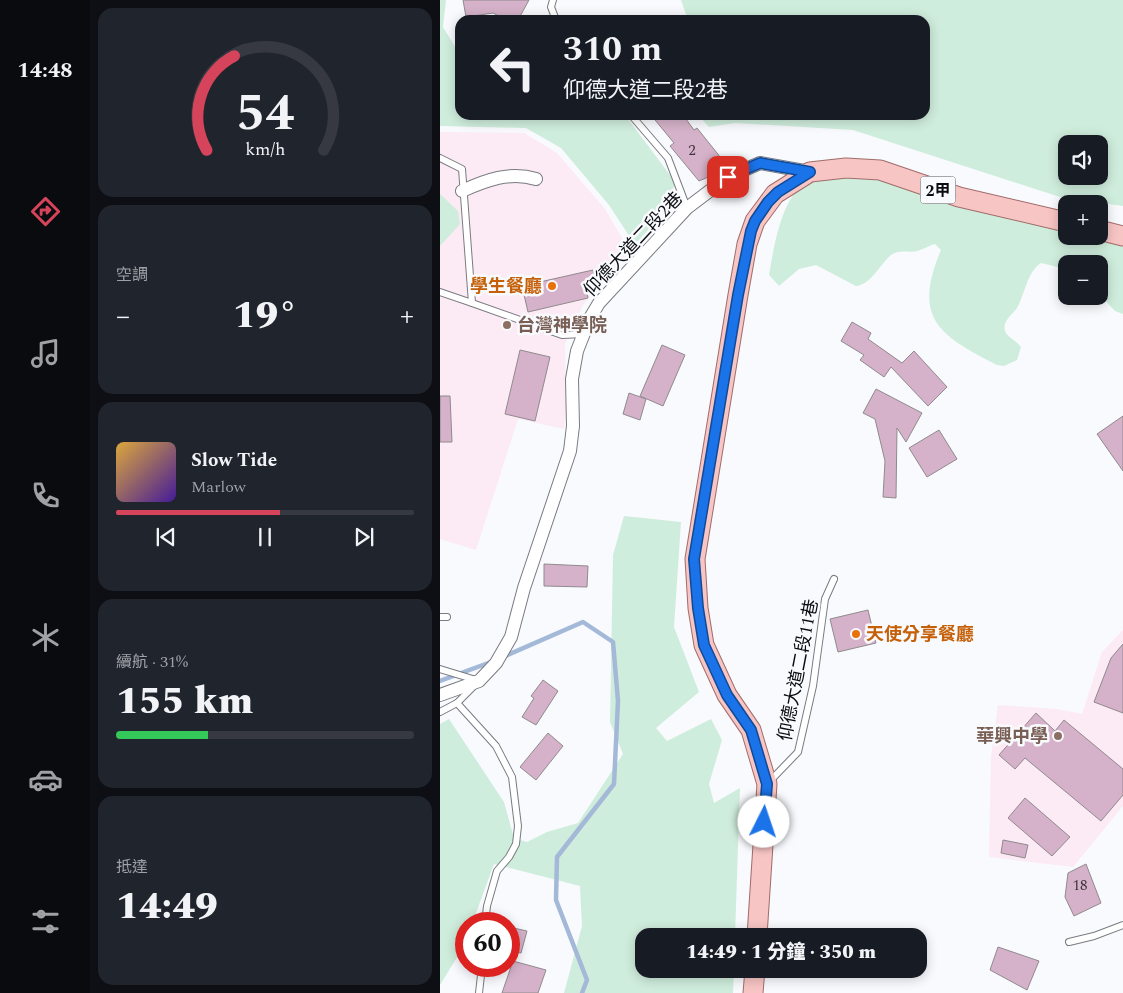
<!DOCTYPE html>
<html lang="zh-TW">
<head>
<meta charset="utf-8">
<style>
  body { margin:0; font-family:Spectral,"Noto Sans TC",serif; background:#20242c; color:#f1f3f6; height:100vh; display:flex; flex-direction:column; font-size:19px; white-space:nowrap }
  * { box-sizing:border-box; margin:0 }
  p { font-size:16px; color:#9ea1a6 }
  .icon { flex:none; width:28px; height:28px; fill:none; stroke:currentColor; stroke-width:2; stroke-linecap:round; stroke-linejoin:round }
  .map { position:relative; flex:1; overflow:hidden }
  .details { display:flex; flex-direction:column; gap:8px; padding:8px; background:#0d0f14; width:350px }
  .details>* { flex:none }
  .banner { position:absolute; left:15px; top:15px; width:475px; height:105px; border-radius:15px; box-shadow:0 2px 12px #0003; background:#171b24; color:#f1f3f6; overflow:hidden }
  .tools { position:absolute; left:618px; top:135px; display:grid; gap:10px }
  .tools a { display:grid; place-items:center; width:50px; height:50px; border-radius:10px; background:#171b24; box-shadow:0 2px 12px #0003; font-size:25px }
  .speed { position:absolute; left:15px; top:912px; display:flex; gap:10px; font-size:25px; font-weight:700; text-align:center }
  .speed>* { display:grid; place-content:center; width:65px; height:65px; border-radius:50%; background:#171b24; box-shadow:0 2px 12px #0003; line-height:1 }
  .speed .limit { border:8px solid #d22; background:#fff; color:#111 }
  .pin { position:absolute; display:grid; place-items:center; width:42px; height:42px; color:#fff; margin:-21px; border-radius:10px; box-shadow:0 2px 8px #0006 }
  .me { position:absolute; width:55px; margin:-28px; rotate:4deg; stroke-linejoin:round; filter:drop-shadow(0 0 4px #0008) }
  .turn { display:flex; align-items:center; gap:18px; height:105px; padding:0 25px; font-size:22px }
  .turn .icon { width:65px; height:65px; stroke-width:2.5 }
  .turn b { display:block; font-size:35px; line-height:42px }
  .big { font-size:38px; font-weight:800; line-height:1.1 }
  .details .tile { flex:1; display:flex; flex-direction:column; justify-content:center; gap:8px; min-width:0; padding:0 18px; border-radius:15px; background:#20242c }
  .details .dial { align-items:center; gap:0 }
  .dial svg { height:130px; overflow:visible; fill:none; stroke:#363941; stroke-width:7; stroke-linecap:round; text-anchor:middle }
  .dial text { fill:#f1f3f6; stroke:none }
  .song { display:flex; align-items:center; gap:15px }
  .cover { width:60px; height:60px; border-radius:8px; background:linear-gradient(135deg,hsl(40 70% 55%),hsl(260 70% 35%)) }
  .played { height:5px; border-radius:2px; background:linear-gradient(90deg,#d5445a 55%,#363941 55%) }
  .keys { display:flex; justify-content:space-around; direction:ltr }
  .heat { display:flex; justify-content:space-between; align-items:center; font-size:28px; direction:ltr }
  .charge { height:8px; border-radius:4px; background:linear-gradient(90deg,#34c759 31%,#363941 0) }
  .trip { position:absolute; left:195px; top:928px; width:292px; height:50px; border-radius:15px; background:#171b24; box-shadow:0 2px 12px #0003; font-weight:800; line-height:50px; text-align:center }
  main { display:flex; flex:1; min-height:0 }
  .dock { display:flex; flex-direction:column; width:90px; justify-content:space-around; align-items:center; background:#090b0e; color:#9ea1a6 }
  .dock .icon { width:35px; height:35px }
  .dock .selected { color:#d5445a }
  .dock b { font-size:22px; color:#f1f3f6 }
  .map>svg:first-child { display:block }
</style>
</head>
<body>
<main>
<nav class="dock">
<b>14:48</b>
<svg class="icon selected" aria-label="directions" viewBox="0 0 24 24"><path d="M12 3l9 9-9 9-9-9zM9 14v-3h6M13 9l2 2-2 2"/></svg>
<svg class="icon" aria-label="music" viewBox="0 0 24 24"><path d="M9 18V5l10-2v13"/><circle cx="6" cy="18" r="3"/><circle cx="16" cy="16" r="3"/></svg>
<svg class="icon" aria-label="phone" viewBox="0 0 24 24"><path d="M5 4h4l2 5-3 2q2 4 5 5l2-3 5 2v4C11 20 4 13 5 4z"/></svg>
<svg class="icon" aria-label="climate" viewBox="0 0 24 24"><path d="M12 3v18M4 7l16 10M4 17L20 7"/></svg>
<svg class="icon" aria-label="car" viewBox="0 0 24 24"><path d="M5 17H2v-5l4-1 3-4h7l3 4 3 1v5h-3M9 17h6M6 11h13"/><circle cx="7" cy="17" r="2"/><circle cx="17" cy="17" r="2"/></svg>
<svg class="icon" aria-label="filters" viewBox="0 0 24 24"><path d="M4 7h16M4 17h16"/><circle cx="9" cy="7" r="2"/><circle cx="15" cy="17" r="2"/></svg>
</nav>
<section class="details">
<div class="tile dial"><svg viewBox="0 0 100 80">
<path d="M14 69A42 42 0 1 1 86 69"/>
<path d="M14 69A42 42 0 0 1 31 11" stroke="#d5445a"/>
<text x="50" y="56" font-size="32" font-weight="700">54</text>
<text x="50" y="72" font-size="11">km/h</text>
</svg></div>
<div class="tile"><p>空調</p>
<div class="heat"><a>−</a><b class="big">19°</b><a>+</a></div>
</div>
<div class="tile">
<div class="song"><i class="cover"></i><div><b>Slow Tide</b><p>Marlow</p></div></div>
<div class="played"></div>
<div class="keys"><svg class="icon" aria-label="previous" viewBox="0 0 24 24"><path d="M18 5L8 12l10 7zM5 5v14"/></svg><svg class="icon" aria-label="pause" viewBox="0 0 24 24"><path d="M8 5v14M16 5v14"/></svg><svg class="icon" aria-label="next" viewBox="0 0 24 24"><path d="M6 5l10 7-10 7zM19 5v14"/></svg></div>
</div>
<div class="tile"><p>續航 · 31%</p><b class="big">155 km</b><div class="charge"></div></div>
<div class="tile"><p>抵達</p><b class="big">14:49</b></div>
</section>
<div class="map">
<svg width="683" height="993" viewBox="0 0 683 993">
  <rect width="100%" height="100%" fill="#f8fafe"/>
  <g fill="#fceaf4">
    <path d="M0 132 84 133 117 153 165 209 190 252 143 305 125 344 126 411 124 429 78 419 36 550 0 539Z"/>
    <path d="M683 630V806L633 867 549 857 551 757 558 705 617 709 642 714 662 652Z"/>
  </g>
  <g fill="#cfeddc" fill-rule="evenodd">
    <path d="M0 0H6L3 27 20 55V115H185L236 183 212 227 195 245 169 205 121 148 86 128 0 126Z"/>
    <path d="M241 0H683V206L620 197 413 130 295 123 269 127 258 115H485V20H248ZM626 144H659V176H626Z"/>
    <path d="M423 171 626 226V236L683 239V314L675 311 659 294V264H626V269L601 263C587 272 585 294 577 308 573 314 562 321 565 331 567 337 577 341 581 347L577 360 564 366 557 365C499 335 472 319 501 250L495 244C490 245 484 249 477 251 469 253 458 249 451 255 439 265 432 284 416 286L376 265 359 269 339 286 329 275C334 247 342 190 372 179 387 173 407 174 423 171Z"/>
    <path d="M0 194 18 211 20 224 0 246Z"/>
    <path d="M184 516 241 522 234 627 259 692 216 728 227 741 271 719 282 740 269 784 274 803 300 788 295 936H204V969H294L293 993H124L142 926 140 886 54 864 32 924H26L24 946 0 985V724L9 719 64 802 74 838 87 842 107 832 138 823 183 754 170 722 173 555Z"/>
  </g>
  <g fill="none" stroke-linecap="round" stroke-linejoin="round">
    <g stroke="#a3b9d7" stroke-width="4.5">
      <path d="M63 657 143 622 173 642 178 701 174 784 117 857 116 900 147 980 142 993"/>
      <path d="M0 681 51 662"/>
    </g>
  </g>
  <g fill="#d5b2c9" stroke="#908a8e">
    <path d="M23 0H89L78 20H67L53 13 26 17Z"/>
    <path d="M211 115H243L254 130 257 128 289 168 259 181 230 146 234 143Z"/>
    <path d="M153 270 156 286 146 288 148 298 88 312 82 286Z"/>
    <path d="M412 322 431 333 428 339 462 363 474 351 507 387 488 406 451 367 444 377 420 360 424 355 401 341Z"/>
    <path d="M222 345 245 355 223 406 200 396Z"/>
    <path d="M80 350 110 357 95 421 65 414Z"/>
    <path d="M436 389 482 413 466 442 457 428 456 498 443 497 445 461 435 419 423 413Z"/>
    <path d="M189 393 206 399 200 420 183 414Z"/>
    <path d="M0 396H10L12 442H0Z"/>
    <path d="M683 416V471L657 434Z"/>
    <path d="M499 430 517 459 487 477 469 448Z"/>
    <path d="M104 564 148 566 147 587 104 586Z"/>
    <path d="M428 610 436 643 398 652 390 619Z"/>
    <path d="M683 644V713L654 702 671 658Z"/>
    <path d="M103 680 118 691 96 725 82 717 94 698 91 696Z"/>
    <path d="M596 713 615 731 624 720 683 769V795L661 821 585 758 575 769 559 755Z"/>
    <path d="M108 733 123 746 96 780 80 767Z"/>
    <path d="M585 798 630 837 612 856 568 818Z"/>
    <path d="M563 840 588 845 585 858 561 853Z"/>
    <path d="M646 864 661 903 634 916 625 897 628 873Z"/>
    <path d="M69 927 87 931 81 953 69 951Z"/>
    <path d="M558 947 599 961 587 990 550 970Z"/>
    <path d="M73 961 106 970 98 993H62Z"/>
  </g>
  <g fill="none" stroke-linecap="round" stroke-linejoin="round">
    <g stroke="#797b81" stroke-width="8">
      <g id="service">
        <path d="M113 0 111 7 116 20"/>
        <path d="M191 115 228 158 247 208"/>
        <path d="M0 158 22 169 32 303 122 335 144 334"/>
        <path d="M0 292 32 303"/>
        <path d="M0 617H7"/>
        <path d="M0 669 36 680"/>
        <path d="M17 703 56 746 72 777 78 826 76 844 69 857 57 871 47 906 45 924"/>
        <path d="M0 712 17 703 34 686"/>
        <path d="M330 781 358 752 373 686 385 599 394 579"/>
        <path d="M629 942 654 936 683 925"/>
        <path d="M39 993 42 966"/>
      </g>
    </g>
    <g stroke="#797b81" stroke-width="14">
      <g id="minor">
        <path d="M22 191C46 180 70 171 96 179"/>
        <path d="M0 695 39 681 56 663 71 637 84 588 130 451 133 426 132 379 137 351 150 318 159 303 247 208 288 177 320 163 370 172"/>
      </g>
    </g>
    <g stroke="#a16c6a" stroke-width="21">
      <g id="primary">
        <path d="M659 230 683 236"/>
        <path d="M317 936 327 784 311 730 287 695 264 645 258 608 255 559 298 295 307 244 315 221 335 194 370 172 406 168 440 170 519 197 626 222"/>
        <path d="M313 993 315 969"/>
      </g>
    </g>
    <use href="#service" stroke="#fff" stroke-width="6"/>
    <use href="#minor" stroke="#fff" stroke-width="12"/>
    <use href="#primary" stroke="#f7c5c4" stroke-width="19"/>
  </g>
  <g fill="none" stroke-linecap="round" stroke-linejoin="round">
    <g stroke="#114b97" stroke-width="12">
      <path id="route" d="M288 177 320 163 370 172 338 192 328 202 315 221 311 231 298 295 254 559 258 608 264 645 287 695 311 730 327 784 324 822"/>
    </g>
    <use href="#route" stroke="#1a73e8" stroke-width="9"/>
  </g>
  <g fill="#e8710a" stroke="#f8fafe" stroke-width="2">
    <circle cx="112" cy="286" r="5"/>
    <circle cx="416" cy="634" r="5"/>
  </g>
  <g fill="#8d6e63" stroke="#f8fafe" stroke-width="2">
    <circle cx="67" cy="325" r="5"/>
    <circle cx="618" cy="736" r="5"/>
  </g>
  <g text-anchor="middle" stroke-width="5" stroke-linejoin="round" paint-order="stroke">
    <g font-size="15" fill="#3e363d">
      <text x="252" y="155">2</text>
      <text x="640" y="890">18</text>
    </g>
    <rect fill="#f8fafe" stroke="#525356" stroke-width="1" x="480.5" y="176.5" width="35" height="27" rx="4"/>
    <g font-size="16" font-weight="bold" fill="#0b0c0e">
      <text x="498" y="196">2甲</text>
    </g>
    <g font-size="18" fill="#0b0c0e" stroke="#f8fafe">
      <text transform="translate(193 244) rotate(-47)" y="6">仰德大道二段2巷</text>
      <text transform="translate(358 670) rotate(-79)" y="6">仰德大道二段11巷</text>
    </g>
    <g font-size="18" font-weight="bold" fill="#c56008" stroke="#f8fafe" text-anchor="end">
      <text x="102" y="292">學生餐廳</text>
      <text x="426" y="640" text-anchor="start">天使分享餐廳</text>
    </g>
    <g font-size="18" font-weight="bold" fill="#785e54" stroke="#f8fafe" text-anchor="start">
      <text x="77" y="331">台灣神學院</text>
      <text x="608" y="742" text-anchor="end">華興中學</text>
    </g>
  </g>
</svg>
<div class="tools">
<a><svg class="icon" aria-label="sound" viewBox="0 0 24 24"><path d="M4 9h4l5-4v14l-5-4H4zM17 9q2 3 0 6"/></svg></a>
<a>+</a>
<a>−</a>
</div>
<div class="speed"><div class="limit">60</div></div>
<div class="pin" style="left:288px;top:177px;background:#d93025"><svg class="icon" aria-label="arrive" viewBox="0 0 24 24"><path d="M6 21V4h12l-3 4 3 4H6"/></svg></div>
<svg class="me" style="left:324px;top:822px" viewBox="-20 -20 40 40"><circle r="19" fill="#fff"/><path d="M0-13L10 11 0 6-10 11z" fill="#1a73e8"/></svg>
<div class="trip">14:49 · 1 分鐘 · 350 m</div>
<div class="banner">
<div class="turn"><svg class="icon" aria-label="left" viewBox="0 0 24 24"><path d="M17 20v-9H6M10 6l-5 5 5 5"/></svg><div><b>310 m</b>仰德大道二段2巷</div></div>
</div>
</div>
</main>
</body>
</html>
